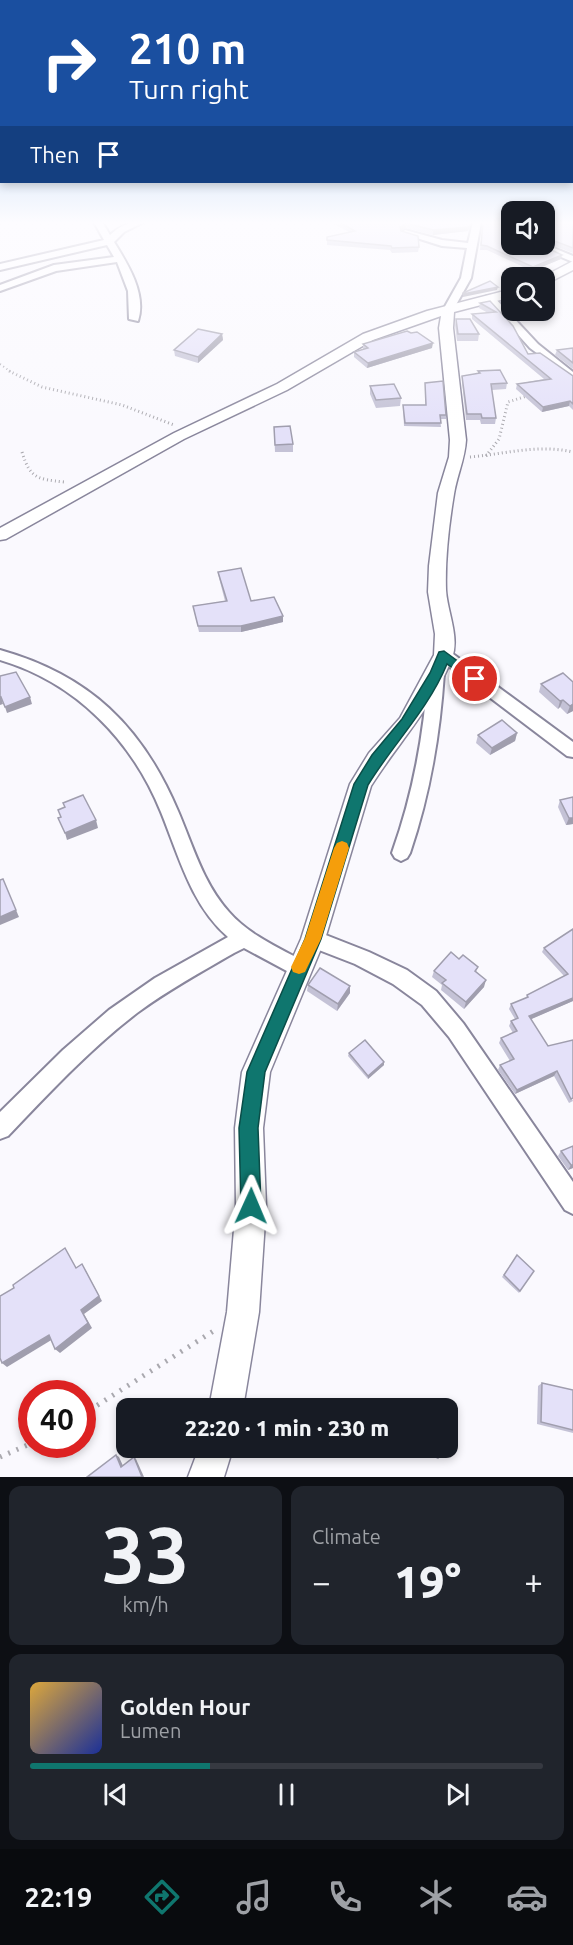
<!DOCTYPE html>
<html lang="en">
<head>
<meta charset="utf-8">
<style>
  body { margin:0; font-family:Ubuntu,sans-serif; background:#20242c; color:#f1f3f6; height:100vh; display:flex; flex-direction:column; font-size:22px; white-space:nowrap }
  * { box-sizing:border-box; margin:0 }
  p { font-size:20px; color:#9ea1a6 }
  .icon { flex:none; width:33px; height:33px; fill:none; stroke:currentColor; stroke-width:2; stroke-linecap:round; stroke-linejoin:round }
  .map { position:relative; height:1477px; overflow:hidden }
  .sheet { display:flex; flex-direction:column; gap:9px; padding:9px; background:#0d0f14; flex:1 }
  .sheet>* { flex:none }
  .banner { position:absolute; left:0px; top:0px; width:573px; height:183px; box-shadow:0 3px 9px #0003; background:#1a4fa0; color:#fff; overflow:hidden }
  .buttons { position:absolute; left:501px; top:201px; display:grid; gap:12px }
  .buttons a { display:grid; place-items:center; width:54px; height:54px; border-radius:12px; background:#171b24; box-shadow:0 3px 9px #0003; font-size:30px }
  .speed { position:absolute; left:18px; top:1380px; display:flex; gap:12px; font-size:30px; font-weight:700; text-align:center }
  .speed>* { display:grid; place-content:center; width:78px; height:78px; border-radius:50%; background:#171b24; box-shadow:0 3px 9px #0003; line-height:1 }
  .speed .limit { border:9px solid #d22; background:#fff; color:#111 }
  .pin { position:absolute; display:grid; place-items:center; width:51px; height:51px; color:#fff; margin:-26px; border:3px solid #fff; border-radius:50%; box-shadow:0 2px 6px #0007 }
  .me { position:absolute; width:66px; margin:-33px; rotate:1deg; stroke-linejoin:round; filter:drop-shadow(0 0 4px #0008) }
  .turn { display:flex; align-items:center; gap:21px; height:126px; padding:0 30px; font-size:27px }
  .turn .icon { width:78px; height:78px; stroke-width:2.5 }
  .turn b { display:block; font-size:42px; line-height:51px }
  .then { display:flex; align-items:center; height:57px; padding:0 30px; background:#0003; gap:12px; font-size:22px }
  .big { font-size:45px; font-weight:800; line-height:1.1 }
  .sheet .widget { flex:1; display:flex; flex-direction:column; justify-content:center; gap:9px; min-width:0; padding:0 21px; border-radius:12px; background:#20242c }
  .sheet .dial { align-items:center; gap:0 }
  .dial b { font-size:78px; line-height:1 }
  .song { display:flex; align-items:center; gap:18px }
  .cover { width:72px; height:72px; border-radius:9px; background:linear-gradient(135deg,hsl(40 70% 55%),hsl(230 70% 35%)) }
  .played { height:6px; border-radius:3px; background:linear-gradient(90deg,#0f766e 35%,#363941 35%) }
  .keys { display:flex; justify-content:space-around; direction:ltr }
  .heat { display:flex; justify-content:space-between; align-items:center; font-size:33px; direction:ltr }
  .sheet .tiles { flex:1; display:grid; gap:9px; grid-template-columns:1fr 1fr }
  .widget:last-child { grid-column:span 2 }
  .trip { position:absolute; left:116px; top:1398px; width:342px; height:60px; border-radius:12px; background:#171b24; box-shadow:0 3px 9px #0003; font-weight:800; line-height:60px; text-align:center }
  .tabs { display:flex; height:96px; justify-content:space-around; align-items:center; background:#090b0e; color:#9ea1a6 }
  .tabs .icon { width:42px; height:42px }
  .tabs .selected { color:#0f766e }
  .tabs b { font-size:27px; color:#f1f3f6 }
  .map>svg:first-child { display:block }
</style>
</head>
<body>
<div class="map">
<svg width="573" height="1477" viewBox="0 0 573 1477">
  <rect width="100%" height="100%" fill="#faf9fe"/>
  <g fill="none" stroke-linecap="round" stroke-linejoin="round">
    <g stroke="#89869c" stroke-width="4">
      <g id="minor">
        <path d="M94 222H102L110 235C120 226 131 221 144 222L124 232 114 242C127 263 147 294 138 321L129 319 128 291 117 262 56 271 0 291V285L54 265 114 257 107 245 0 270V264L104 240Z"/>
        <path d="M473 222H481L471 278 452 312H444L443 310 461 278 467 248 442 246 401 233 405 230 442 240 468 243Z"/>
        <path d="M494 222H503L512 228V236Z"/>
        <path d="M530 244H544L573 256V262Z"/>
        <path d="M487 296H493L538 344 573 372V380L530 348 487 300Z"/>
        <path d="M0 650C89 675 142 726 178 811 193 846 203 883 229 912 249 935 279 948 305 962L308 968 305 974 298 977 244 948 234 953C201 972 168 990 137 1013 90 1049 49 1093 8 1136L0 1139V1112L63 1050 109 1010 155 978 228 937C191 905 179 856 161 812 132 740 75 682 0 660Z"/>
        <path d="M444 650 449 651 573 742V757L567 756 439 659 436 655 439 651Z"/>
        <path d="M436 667 441 669 444 673C440 735 430 794 410 853L407 858 401 861 395 858 392 853C413 794 424 735 428 673L431 669Z"/>
        <path d="M313 930 369 952 407 970 436 991 463 1023 573 1182V1214L565 1210 449 1037 422 1005 393 984 355 964 306 945 303 939 306 933Z"/>
      </g>
    </g>
    <g stroke="#89869c" stroke-width="3">
      <g id="tertiary">
        <path d="M573 261V270L544 285V278H541Z"/>
        <path d="M512 289V297L454 312 453 328 466 440C465 459 457 475 454 494 449 524 445 559 446 590 447 611 460 637 452 658 434 706 398 743 371 786L325 939 270 1072 263 1128 266 1206 259 1312 243 1408H209L227 1312 236 1206 235 1128 242 1072 301 939 350 784 369 753 400 718 434 655 435 634 428 592 429 566 438 493 449 457 450 440 439 328 441 316 373 340 287 390 184 439 6 539 0 540V528L174 433 277 384 363 334 427 311Z"/>
        <path d="M199 1448H233L224 1477H188Z"/>
      </g>
    </g>
    <path stroke="#aaa9af" stroke-width="2" stroke-dasharray="1 3" stroke-linecap="butt" d="M0 364 11 372"/>
    <g stroke="#aaa9af" stroke-width="3" stroke-dasharray="1 3" stroke-linecap="butt">
      <path d="M9 371 42 387 122 405 174 425"/>
      <path d="M22 452C30 479 38 479 64 482"/>
      <path d="M486 456 499 439 508 402 530 395"/>
      <path d="M470 457C505 454 538 444 573 452"/>
    </g>
    <g stroke="#aaa9af" stroke-width="5" stroke-dasharray="2 7" stroke-linecap="butt">
      <path d="M82 1415 215 1330"/>
      <path d="M0 1457 32 1443"/>
    </g>
    <use href="#minor" fill="#fff" fill-rule="evenodd"/>
    <use href="#tertiary" fill="#fff" fill-rule="evenodd"/>
  </g>
  <g fill="#c4c2d6">
    <path d="M330 222H471L468 231 433 235 406 228 401 231 419 247 418 252 392 253 390 250 327 245V237L349 232Z"/>
    <path d="M483 222H497L512 233 561 259 532 271 487 250H480Z"/>
    <path d="M544 222H573V253L544 242Z"/>
    <path d="M512 296V310H524L513 314 502 302V298Z"/>
    <path d="M490 301 528 354 573 376V410L569 406 542 412 516 389 517 384 544 379 472 319V314L488 313 479 308 480 303Z"/>
    <path d="M456 319 479 334 478 341H457L455 325Z"/>
    <path d="M222 334 223 340 198 363 175 356 174 350Z"/>
    <path d="M363 344 432 348 367 368 354 357V352L363 349Z"/>
    <path d="M573 348V369L555 355 557 350Z"/>
    <path d="M478 371 507 383 506 389 492 390 496 418 495 424H481L480 420H466L462 382V376L478 374Z"/>
    <path d="M425 383 446 415V419H440L441 427 404 426 403 405H426Z"/>
    <path d="M370 386 401 398 400 406 376 408 370 394Z"/>
    <path d="M274 427 293 444V452H275Z"/>
    <path d="M218 572 251 601 283 622 241 632H199L193 606 225 601 219 578Z"/>
    <path d="M573 682V711L567 714 560 707 558 709 539 692 541 684Z"/>
    <path d="M517 733 515 741 490 755 476 743 478 735Z"/>
    <path d="M573 797V824L566 825 558 807 560 800Z"/>
    <path d="M573 929V1001L531 1019 573 1101 569 1103 554 1076 515 1094 498 1070 500 1065 510 1061 499 1043 501 1038 513 1033 509 1026 511 1021 515 1019 509 1009 511 1004 526 998 527 995 564 976 542 952 544 948Z"/>
    <path d="M459 959 478 967 476 972 484 987 464 1009 441 990 442 985 432 977 434 971Z"/>
    <path d="M308 985 350 993 337 1011 307 991Z"/>
    <path d="M349 1053 384 1062V1065L368 1079 348 1056Z"/>
    <path d="M573 1146V1168L568 1170 558 1156 561 1151Z"/>
    <path d="M517 1255 534 1271 519 1293 502 1277Z"/>
    <path d="M542 1383 573 1390V1433L537 1424 538 1386Z"/>
    <path d="M427 1448H446L437 1459Z"/>
  </g>
  <g fill="#a09eae">
    <path d="M471 222 468 231 433 235V230Z"/>
    <path d="M406 223V228L400 231V227Z"/>
    <path d="M562 255 561 259 532 271 533 267Z"/>
    <path d="M498 287 497 290 463 297V294Z"/>
    <path d="M513 310H524L513 314Z"/>
    <path d="M222 334 223 340 198 363V357Z"/>
    <path d="M433 343 432 348 367 368 368 363Z"/>
    <path d="M570 401 569 406 542 412 543 407Z"/>
    <path d="M283 616V622L241 632V626Z"/>
    <path d="M1 697 3 704 0 705V698Z"/>
    <path d="M30 697 32 704 7 713 5 707Z"/>
    <path d="M563 700 560 707 558 709 560 701Z"/>
    <path d="M573 704V711L567 714 570 706Z"/>
    <path d="M517 733 515 741 490 755 492 748Z"/>
    <path d="M569 818H573V824L566 825Z"/>
    <path d="M96 820 98 828 67 840 65 833Z"/>
    <path d="M16 910 19 917 0 925V917Z"/>
    <path d="M486 980 484 987 464 1009 466 1002Z"/>
    <path d="M350 986V993L337 1011 338 1004Z"/>
    <path d="M573 998V1001L527 1021 529 1016Z"/>
    <path d="M384 1062V1065L368 1079V1076Z"/>
    <path d="M557 1071 554 1076 515 1094 517 1090Z"/>
    <path d="M571 1165H573V1168L568 1170Z"/>
    <path d="M82 1264 102 1301 84 1314 92 1328 60 1353 55 1349 81 1310Z"/>
    <path d="M49 1335 53 1339 7 1367 2 1363Z"/>
    <path d="M116 1455 119 1457 124 1468 121 1467Z"/>
    <path d="M134 1457 136 1459 144 1477H142Z"/>
  </g>
  <g fill="#e4e1f9" stroke="#a09eae" stroke-width="1.5">
    <path d="M339 222H471L469 227 433 230 406 223 400 227 401 231 418 236 419 247 392 248 391 246 327 240V237L355 231Z"/>
    <path d="M483 222H497L512 233V244H539L562 255 533 267 487 246 481 245Z"/>
    <path d="M544 222H573V248L544 237Z"/>
    <path d="M490 281 498 287 463 294V293Z"/>
    <path d="M512 296V308L502 298Z"/>
    <path d="M490 301 513 326 528 354 540 353 573 376V404L570 401 543 407 517 384 551 379 472 314 496 312 480 303Z"/>
    <path d="M456 319H470L479 334H458Z"/>
    <path d="M198 329 222 334 198 357 174 350Z"/>
    <path d="M407 331 411 333 417 332 433 343 368 363 354 352 368 348 363 344Z"/>
    <path d="M573 348V363L557 350Z"/>
    <path d="M500 370 507 383 491 384 496 418H482L481 414H467L462 376 480 373 478 371Z"/>
    <path d="M443 381 446 415H440L441 423H405L403 405H426L425 383Z"/>
    <path d="M394 384 401 398 376 400 370 386Z"/>
    <path d="M290 426 293 444 275 445 274 427Z"/>
    <path d="M241 568 251 601 274 597 283 616 241 626H198L193 606 227 601 218 572Z"/>
    <path d="M16 672 30 697 5 707 1 697 0 698V676Z"/>
    <path d="M563 673 573 682V704L570 706 563 700 560 701 541 684Z"/>
    <path d="M502 720 517 733 492 748 478 735Z"/>
    <path d="M83 795 96 820 65 833 58 818 61 817 58 810 65 807 63 803Z"/>
    <path d="M573 797V818H569L560 800Z"/>
    <path d="M3 879 16 910 0 917V880Z"/>
    <path d="M573 929V998L529 1016 548 1046 573 1040V1098L571 1099 557 1071 517 1090 500 1065 514 1059 501 1038 517 1031 511 1021 518 1018 511 1004 528 997 527 995 568 974 544 948Z"/>
    <path d="M451 952 459 959 463 955 478 967 475 971 486 980 466 1002 442 983 446 980 434 971Z"/>
    <path d="M320 968 350 986 338 1004 308 985Z"/>
    <path d="M365 1040 384 1062 368 1076 349 1053Z"/>
    <path d="M573 1146V1165H571L561 1151Z"/>
    <path d="M65 1248 76 1268 82 1264 99 1296 81 1310 88 1323 55 1349 49 1335 2 1363 0 1358V1296L14 1288 13 1285Z"/>
    <path d="M517 1255 534 1271 520 1291 504 1275Z"/>
    <path d="M542 1383 573 1390V1430L541 1422Z"/>
    <path d="M429 1448H446L438 1458Z"/>
    <path d="M116 1455 121 1467 134 1457 142 1477H87Z"/>
  </g>
  <linearGradient id="sky" x2="0" y2="1"><stop stop-color="#8ebeed"/><stop offset="0.52" stop-color="#fdfcff"/><stop offset="1" stop-color="#fdfcff" stop-opacity="0"/></linearGradient>
  <rect width="573" height="428" fill="url(#sky)"/>
  <path fill="#0f766e" stroke="#0a4d48" stroke-width="1.5" d="M444 651 482 679 480 682H471L447 664C428 710 393 744 368 785L321 939 265 1072 258 1128 261 1206 258 1213 251 1215 244 1213 241 1206 239 1128 247 1072 305 939 354 784 372 755 402 719 430 673 439 652Z"/>
  <path fill="#f59e0b" d="M342 841 347 843 349 848 321 939 305 972 299 974 293 972 291 967 305 938 334 848 337 843Z"/>
</svg>
<div class="buttons">
<a><svg class="icon" aria-label="sound" viewBox="0 0 24 24"><path d="M4 9h4l5-4v14l-5-4H4zM17 9q2 3 0 6"/></svg></a>
<a><svg class="icon" aria-label="search" viewBox="0 0 24 24"><circle cx="10" cy="10" r="6"/><path d="M15 15l6 6"/></svg></a>
</div>
<div class="speed"><div class="limit">40</div></div>
<div class="pin" style="left:475px;top:679px;background:#d93025"><svg class="icon" aria-label="arrive" viewBox="0 0 24 24"><path d="M6 21V4h12l-3 4 3 4H6"/></svg></div>
<svg class="me" style="left:251px;top:1206px" viewBox="-20 -20 40 40"><path d="M0-17L14 15 0 8-14 15z" fill="#0f766e" stroke="#fff" stroke-width="4"/></svg>
<div class="trip">22:20 · 1 min · 230 m</div>
<div class="banner">
<div class="turn"><svg class="icon" aria-label="right" viewBox="0 0 24 24"><path d="M7 20v-9h11M14 6l5 5-5 5"/></svg><div><b>210 m</b>Turn right</div></div>
<div class="then">Then<svg class="icon" aria-label="arrive" viewBox="0 0 24 24"><path d="M6 21V4h12l-3 4 3 4H6"/></svg></div>
</div>
</div>
<section class="sheet">
<div class="tiles">
<div class="widget dial"><b>33</b><p>km/h</p></div>
<div class="widget"><p>Climate</p>
<div class="heat"><a>−</a><b class="big">19°</b><a>+</a></div>
</div>
<div class="widget">
<div class="song"><i class="cover"></i><div><b>Golden Hour</b><p>Lumen</p></div></div>
<div class="played"></div>
<div class="keys"><svg class="icon" aria-label="previous" viewBox="0 0 24 24"><path d="M18 5L8 12l10 7zM5 5v14"/></svg><svg class="icon" aria-label="pause" viewBox="0 0 24 24"><path d="M8 5v14M16 5v14"/></svg><svg class="icon" aria-label="next" viewBox="0 0 24 24"><path d="M6 5l10 7-10 7zM19 5v14"/></svg></div>
</div>
</div>
</section>
<nav class="tabs">
<b>22:19</b>
<svg class="icon selected" aria-label="directions" viewBox="0 0 24 24"><path d="M12 3l9 9-9 9-9-9zM9 14v-3h6M13 9l2 2-2 2"/></svg>
<svg class="icon" aria-label="music" viewBox="0 0 24 24"><path d="M9 18V5l10-2v13"/><circle cx="6" cy="18" r="3"/><circle cx="16" cy="16" r="3"/></svg>
<svg class="icon" aria-label="phone" viewBox="0 0 24 24"><path d="M5 4h4l2 5-3 2q2 4 5 5l2-3 5 2v4C11 20 4 13 5 4z"/></svg>
<svg class="icon" aria-label="climate" viewBox="0 0 24 24"><path d="M12 3v18M4 7l16 10M4 17L20 7"/></svg>
<svg class="icon" aria-label="car" viewBox="0 0 24 24"><path d="M5 17H2v-5l4-1 3-4h7l3 4 3 1v5h-3M9 17h6M6 11h13"/><circle cx="7" cy="17" r="2"/><circle cx="17" cy="17" r="2"/></svg>
</nav>
</body>
</html>
